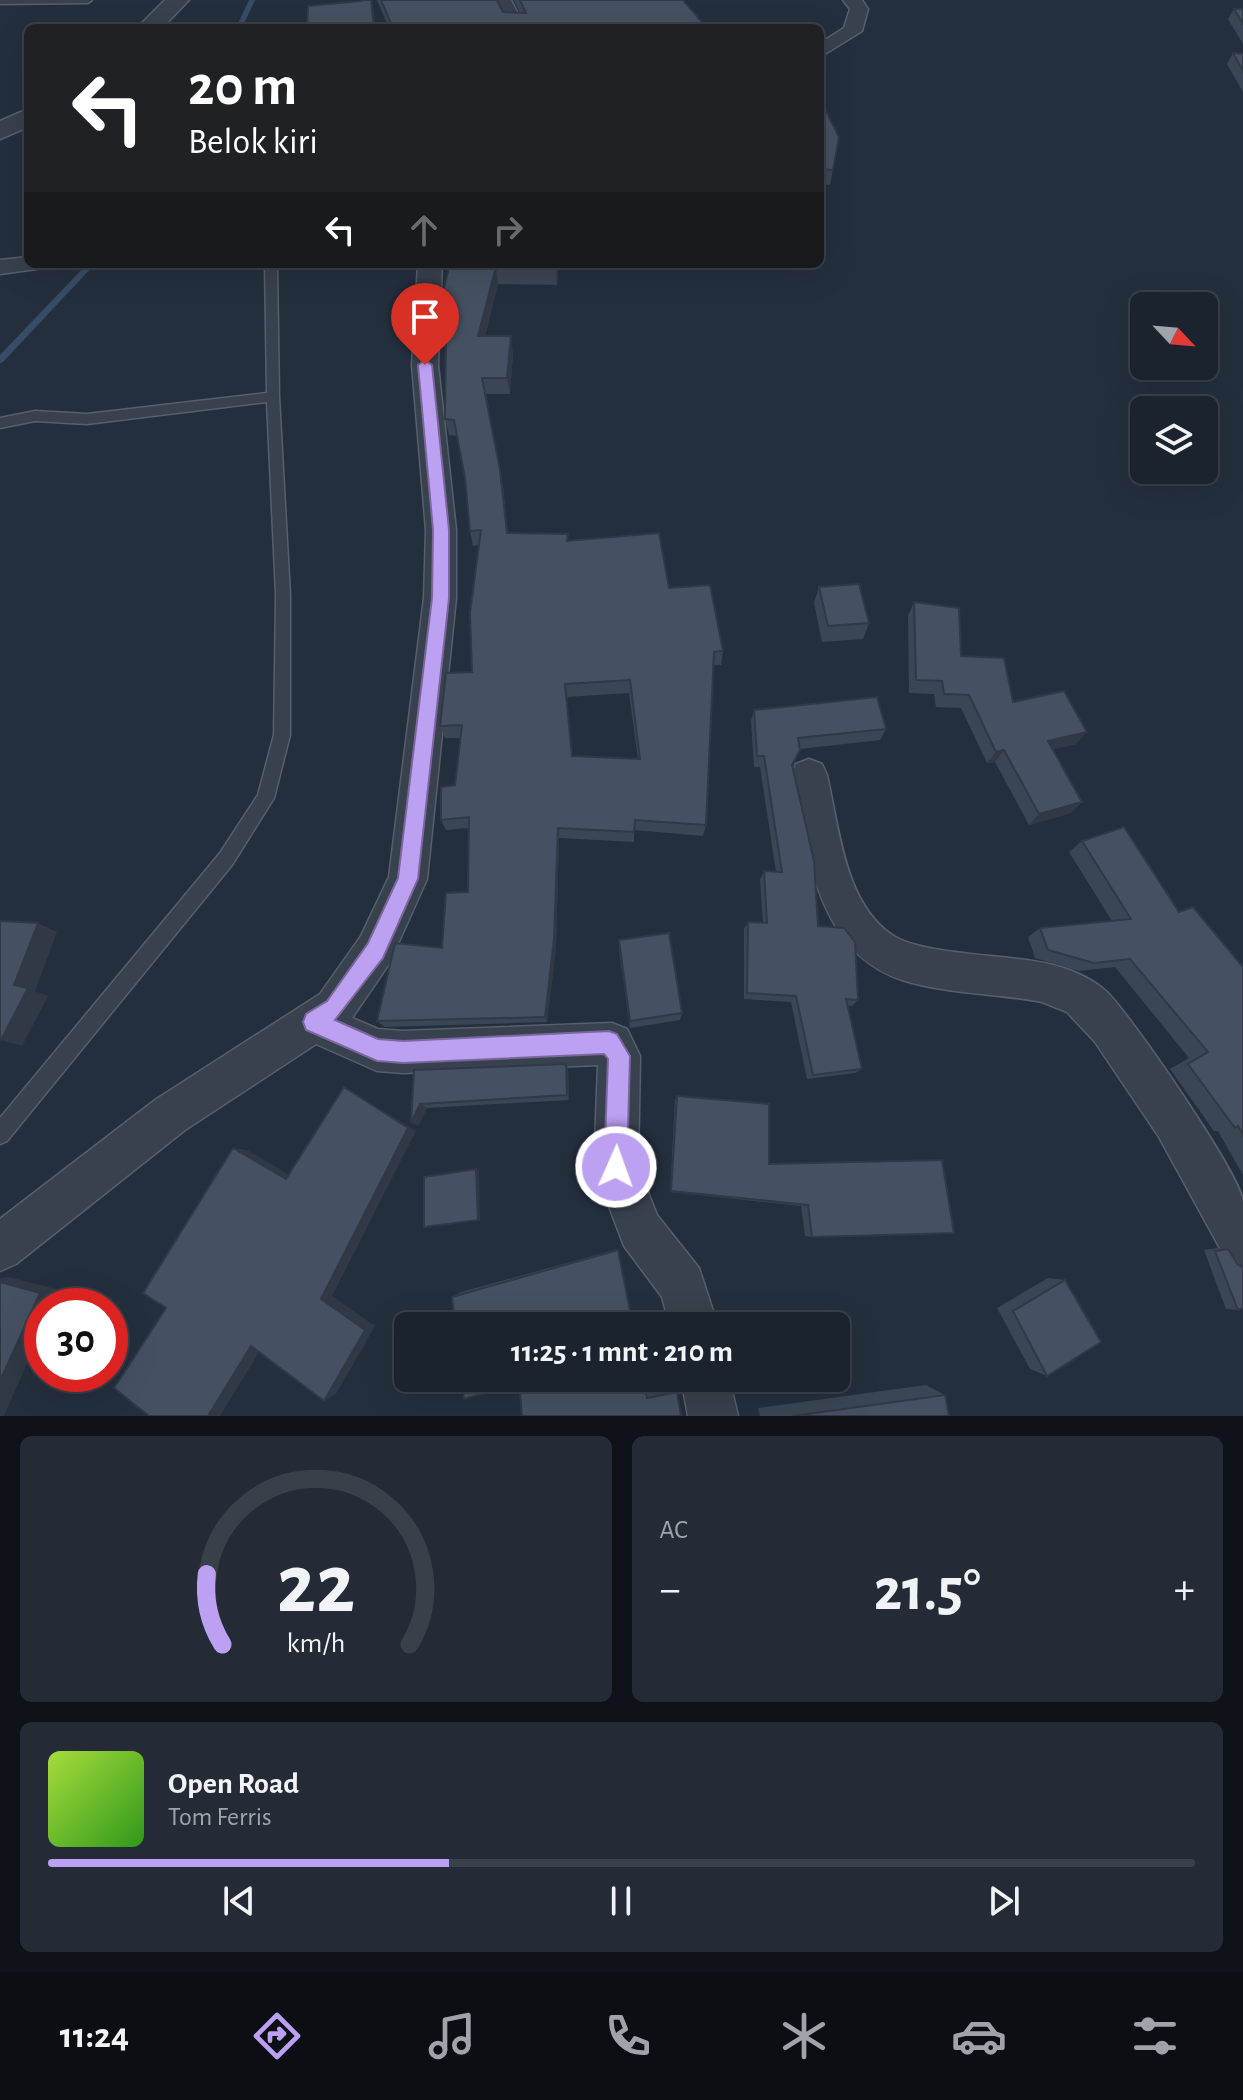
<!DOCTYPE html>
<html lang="id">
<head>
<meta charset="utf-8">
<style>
  body { margin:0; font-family:"Alegreya Sans",sans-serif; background:#242b36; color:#f1f3f6; height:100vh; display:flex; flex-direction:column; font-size:30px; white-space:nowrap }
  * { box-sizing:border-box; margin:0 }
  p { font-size:26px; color:#a0a4aa }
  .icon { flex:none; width:44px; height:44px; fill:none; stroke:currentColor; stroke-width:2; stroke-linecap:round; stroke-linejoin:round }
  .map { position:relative; height:1416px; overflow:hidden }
  .side { display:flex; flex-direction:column; gap:20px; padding:20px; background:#0f1319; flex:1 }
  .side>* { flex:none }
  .hud { position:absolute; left:24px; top:24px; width:800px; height:244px; border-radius:12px; box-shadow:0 8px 32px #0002,0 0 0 2px #39404a; background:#202124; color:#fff; overflow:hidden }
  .needle { width:52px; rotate:116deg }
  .buttons { position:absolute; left:1130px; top:292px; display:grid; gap:16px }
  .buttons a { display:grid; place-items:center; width:88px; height:88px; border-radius:12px; background:#1b232e; box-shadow:0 8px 32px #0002,0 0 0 2px #39404a; font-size:40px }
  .speed { position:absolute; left:24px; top:1288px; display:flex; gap:16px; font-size:40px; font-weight:700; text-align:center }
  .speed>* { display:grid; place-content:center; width:104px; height:104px; border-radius:50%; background:#1b232e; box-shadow:0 8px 32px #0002,0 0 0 2px #39404a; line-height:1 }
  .speed .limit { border:12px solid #d22; background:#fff; color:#111 }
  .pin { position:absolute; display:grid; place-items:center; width:68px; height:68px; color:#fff; margin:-82px -34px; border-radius:50% 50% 50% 0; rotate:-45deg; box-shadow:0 0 8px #0007 }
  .pin .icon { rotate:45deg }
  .me { position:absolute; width:88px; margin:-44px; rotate:2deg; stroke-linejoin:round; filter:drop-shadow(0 0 6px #0008) }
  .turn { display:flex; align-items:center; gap:28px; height:168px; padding:0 32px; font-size:36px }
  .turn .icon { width:104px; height:104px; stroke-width:2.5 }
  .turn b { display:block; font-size:56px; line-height:68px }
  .lanes { display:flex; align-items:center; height:76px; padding:0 32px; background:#0003; justify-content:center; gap:40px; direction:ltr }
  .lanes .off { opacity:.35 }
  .big { font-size:60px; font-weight:700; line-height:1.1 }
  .side .card { flex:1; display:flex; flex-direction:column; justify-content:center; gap:12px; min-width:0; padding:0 28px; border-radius:12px; background:#242b36 }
  .side .dial { align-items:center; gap:0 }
  .dial svg { height:208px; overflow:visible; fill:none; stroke:#39404a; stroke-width:7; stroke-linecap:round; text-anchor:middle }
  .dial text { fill:#f1f3f6; stroke:none }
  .song { display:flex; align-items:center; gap:24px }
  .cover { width:96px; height:96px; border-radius:12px; background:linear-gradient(135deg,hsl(80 70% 55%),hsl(110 70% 35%)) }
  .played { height:8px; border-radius:4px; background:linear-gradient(90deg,#bca0f2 35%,#39404a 35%) }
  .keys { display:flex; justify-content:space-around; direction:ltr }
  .heat { display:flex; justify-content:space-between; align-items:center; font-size:44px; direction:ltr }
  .side .tiles { flex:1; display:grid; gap:20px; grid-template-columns:1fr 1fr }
  .card:last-child { grid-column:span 2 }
  .trip { position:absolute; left:394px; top:1312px; width:456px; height:80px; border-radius:12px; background:#1b232e; box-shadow:0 8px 32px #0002,0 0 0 2px #39404a; font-weight:700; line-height:80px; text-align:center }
  .tabs { display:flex; height:128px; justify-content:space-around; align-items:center; background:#0b0e12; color:#a0a4aa }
  .tabs .icon { width:56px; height:56px }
  .tabs .on { color:#bca0f2 }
  .tabs b { font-size:36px; color:#f1f3f6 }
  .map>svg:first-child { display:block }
</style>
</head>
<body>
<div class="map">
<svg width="1243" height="1416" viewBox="0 0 1243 1416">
  <rect width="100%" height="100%" fill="#242f3e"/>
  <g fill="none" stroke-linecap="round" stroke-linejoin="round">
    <g fill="#394c67" fill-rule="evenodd">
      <path d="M249 0H255L242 28H236Z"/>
      <path d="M87 264H95L3 362 0 363V355Z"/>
    </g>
    <g stroke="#565f6c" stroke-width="3">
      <g id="service">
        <path d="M0 0H92L88 3 0 4Z"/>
        <path d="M265 264H277L279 397 290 595V735L274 798 232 865 7 1141 0 1144V1118L220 853 258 795 274 735 276 595 267 402 87 424 35 421 0 428V418L35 411 87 414 267 393Z"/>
      </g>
    </g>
    <g stroke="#565f6c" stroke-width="3">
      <g id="minor">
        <path d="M493 0H511L525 28H507Z"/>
        <path d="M843 0H862L868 9 862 31 820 57V43L844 28 850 9Z"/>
        <path d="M28 257V264H40L37 269 0 274V260Z"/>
        <path d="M418 264H442L438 365 456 530V598L427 879 389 964 352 1018 378 1029 403 1031 612 1023 627 1029 640 1056 638 1167 657 1215 699 1268 718 1326H670L662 1297 624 1246 594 1167 598 1065 403 1073 377 1071 316 1044 185 1130 16 1264 0 1271V1219L155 1100 320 994 361 936 389 877 424 598 426 530 412 365Z"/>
        <path d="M809 759 822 764 827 775C839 827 844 902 892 935 923 956 1012 954 1053 965 1072 970 1093 979 1107 992 1132 1017 1238 1171 1243 1201 1243 1222 1243 1247 1243 1268L1227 1261 1159 1137 1095 1042 1067 1012 1042 1002C996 993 946 994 902 980 816 952 808 851 791 775L796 764Z"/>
        <path d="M681 1378H729L738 1416H688Z"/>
      </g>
    </g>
    <g stroke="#565f6c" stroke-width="3">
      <g id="tertiary">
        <path d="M165 0H189L162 28H137Z"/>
        <path d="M28 109V127L0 139V121Z"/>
      </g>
    </g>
    <use href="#service" fill="#38414e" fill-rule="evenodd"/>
    <use href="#minor" fill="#38414e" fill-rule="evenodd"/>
    <use href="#tertiary" fill="#38414e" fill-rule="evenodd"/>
  </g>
  <g fill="#3b4654" fill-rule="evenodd">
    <path d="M377 0H497L503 12 520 13 514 0H683L707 28H389Z"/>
    <path d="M1234 9H1243V44L1228 19Z"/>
    <path d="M1233 53 1243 54V92L1227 64Z"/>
    <path d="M820 99 833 170 830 185 820 184Z"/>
    <path d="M450 264H559L557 285 498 284 485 336 513 353 510 394H486L503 486 508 533 568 534V541L669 588 723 651 721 665H713L706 825 703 836 634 830V842L559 838 556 947 547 1022 385 1027 377 1021 442 948 468 892 469 828 446 830 441 820 455 785 460 738H445L440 726 472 672 479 545 473 546 470 531 465 478 457 436 449 435 445 419 446 347H442L438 330ZM629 693 638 759 572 756 566 697Z"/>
    <path d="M819 587 869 623 863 639 822 642 814 603Z"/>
    <path d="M914 602 961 656 1013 702 1076 744 1052 749 1071 813 1029 825 995 762 987 763 961 708 936 707 934 694 909 693 908 616Z"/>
    <path d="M754 710 886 729 880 740 800 749 793 767 818 926 858 1000 852 1006H847L862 1069 855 1073 807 1079 791 1002 744 999V929L748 922 763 923 760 880 764 871 776 872 760 767H754L751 721Z"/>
    <path d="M1082 841 1179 912 1243 967V1175L1218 1131H1214L1170 1069 1189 1058 1115 967 1079 971 1035 958 1028 937 1040 928 1112 921 1069 852Z"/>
    <path d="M619 940 682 1013 680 1020 630 1028 619 949Z"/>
    <path d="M568 1069 569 1100 427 1108 418 1126 414 1070Z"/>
    <path d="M677 1096 769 1164 942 1160 812 1237 805 1236 801 1206 670 1192 675 1100Z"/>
    <path d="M1217 1248 1228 1249 1238 1310 1226 1309 1204 1250Z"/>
    <path d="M618 1249 633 1326 452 1297 461 1292Z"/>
    <path d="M1048 1278 1065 1280 1047 1376 1030 1369 997 1308Z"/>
    <path d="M461 1378 645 1388 674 1383 677 1392 681 1416 519 1383Z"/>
    <path d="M926 1385 945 1395 949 1416H760L758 1408Z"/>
  </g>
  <g fill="#303945">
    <path d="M371 0H372L376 28H374Z"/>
    <path d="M556 264H559L557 285 556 268Z"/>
    <path d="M496 267 498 284 481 353 478 336Z"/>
    <path d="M511 336 513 353 510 394 507 378Z"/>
    <path d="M1087 732 1076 744 1037 753 1048 741Z"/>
    <path d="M1004 750 995 762 987 763 996 752Z"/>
    <path d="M1082 802 1071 813 1029 825 1039 814Z"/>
    <path d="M558 828 559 838 556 947 547 1022 545 1017Z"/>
    <path d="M38 923 57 932 35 991 48 996 22 1046 1 1040 14 985Z"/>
    <path d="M566 1064 568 1069 569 1100 567 1095Z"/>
    <path d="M344 1087 353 1092 416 1131 332 1296 375 1326 336 1394 324 1401 321 1299Z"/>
    <path d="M420 1104 427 1108 418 1126 411 1123Z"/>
    <path d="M233 1148 247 1150 298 1180 286 1179Z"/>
    <path d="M476 1169 479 1170 480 1220H478Z"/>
    <path d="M8 1277 60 1290 53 1306H42V1330L4 1416H0V1278Z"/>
    <path d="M266 1341 220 1416H208L251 1346Z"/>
  </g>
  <g fill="#455162" stroke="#303945" stroke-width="2" fill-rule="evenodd">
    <path d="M360 0H371L374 28H307L308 6 361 1Z"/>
    <path d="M381 0H497L503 12 526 13 520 0H683L707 28H393Z"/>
    <path d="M1234 9H1243V24Z"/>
    <path d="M1233 53 1243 54V71Z"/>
    <path d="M820 99 839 137 833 170 820 169Z"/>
    <path d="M450 264H556V268L496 267 478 336H511L507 378H482L500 470 507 533 568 534 567 541 659 533 669 588 710 585 723 651 714 652 706 825 635 820 634 832 558 828 554 939 545 1017 377 1021 395 943 442 948 446 893 468 892 469 817 441 820V787L455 785 462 725 440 726 446 673 472 672 470 613 481 530 470 531 465 478 454 420 445 419 446 331 438 330 439 306ZM630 680 640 759 572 756 565 684Z"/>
    <path d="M859 584 869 623 828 626 819 587Z"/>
    <path d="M914 602 959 608 961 656 1004 658 1013 702 1064 691 1087 732 1048 741 1082 802 1039 814 1004 750 996 752 969 695 944 694 942 681 916 680Z"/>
    <path d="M877 697 886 729 798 738 800 750 792 765 814 861 818 926 844 928 855 942 858 1000 846 999 862 1069 813 1075 796 996 747 993 748 922 767 923 764 871 782 872 764 756H757L754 710Z"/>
    <path d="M1124 827 1179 912 1193 907 1243 967V1135L1238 1126 1235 1128 1188 1064 1208 1052 1130 959 1094 963 1048 950 1040 928 1131 919 1082 841Z"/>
    <path d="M0 921 38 923 14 985 28 988 1 1040H0Z"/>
    <path d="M669 933 682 1013 630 1021 619 940Z"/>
    <path d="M566 1064 567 1095 420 1104 411 1123 414 1070Z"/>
    <path d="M344 1087 408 1128 321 1299 365 1330 324 1401 251 1346 208 1416H149L114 1388 166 1308 143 1293 233 1148 286 1179Z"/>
    <path d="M677 1096 769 1104V1164L942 1160 954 1233 812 1237 808 1205 671 1191Z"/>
    <path d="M476 1169 478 1220 424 1227V1177Z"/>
    <path d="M1228 1249 1238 1265 1243 1267V1308L1238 1310 1215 1251Z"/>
    <path d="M618 1250 633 1326H455L452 1297Z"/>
    <path d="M1065 1280 1101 1342 1047 1376 1013 1311Z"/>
    <path d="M0 1282 40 1293 0 1381Z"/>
    <path d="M461 1378H643L647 1398 677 1392 681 1416H522L519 1383 464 1399Z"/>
    <path d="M945 1395 949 1416H793Z"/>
  </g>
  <path fill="#bca0f2" stroke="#7a689d" stroke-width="2" d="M425 360 432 365 449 530V598L418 879 383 958 335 1020 378 1039 403 1041 609 1031 617 1034 630 1056 627 1167 624 1175 616 1179 607 1175 604 1167 608 1059 604 1054 403 1063 377 1061 306 1030 303 1022 306 1014 327 1001 368 943 398 878 432 598 433 530 418 365Z"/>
</svg>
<div class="buttons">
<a><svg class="needle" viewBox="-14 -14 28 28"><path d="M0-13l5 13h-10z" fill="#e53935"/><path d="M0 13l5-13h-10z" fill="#a0a4aa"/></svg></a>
<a><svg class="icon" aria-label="layers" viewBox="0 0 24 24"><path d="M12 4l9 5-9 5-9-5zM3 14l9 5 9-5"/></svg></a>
</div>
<div class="speed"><div class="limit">30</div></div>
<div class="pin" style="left:425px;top:365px;background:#d93025"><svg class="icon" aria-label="arrive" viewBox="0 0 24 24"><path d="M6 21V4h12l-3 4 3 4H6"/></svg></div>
<svg class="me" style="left:616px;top:1167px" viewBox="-20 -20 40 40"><circle r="17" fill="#bca0f2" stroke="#fff" stroke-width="3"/><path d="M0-11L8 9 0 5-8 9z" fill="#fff"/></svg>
<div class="trip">11:25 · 1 mnt · 210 m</div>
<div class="hud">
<div class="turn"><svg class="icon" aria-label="left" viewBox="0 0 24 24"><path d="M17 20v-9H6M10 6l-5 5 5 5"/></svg><div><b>20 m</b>Belok kiri</div></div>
<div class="lanes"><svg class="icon" aria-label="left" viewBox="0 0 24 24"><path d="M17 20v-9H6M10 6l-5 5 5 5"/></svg><svg class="icon off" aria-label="ahead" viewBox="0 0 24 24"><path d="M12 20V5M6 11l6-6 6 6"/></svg><svg class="icon off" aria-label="right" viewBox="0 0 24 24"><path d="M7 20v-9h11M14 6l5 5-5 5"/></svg></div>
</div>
</div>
<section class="side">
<div class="tiles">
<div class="card dial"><svg viewBox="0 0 100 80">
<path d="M14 69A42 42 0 1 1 86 69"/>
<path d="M14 69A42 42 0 0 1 8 42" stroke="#bca0f2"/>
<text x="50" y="56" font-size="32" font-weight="700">22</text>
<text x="50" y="72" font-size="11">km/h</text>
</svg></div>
<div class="card"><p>AC</p>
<div class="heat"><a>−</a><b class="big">21.5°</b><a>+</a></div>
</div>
<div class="card">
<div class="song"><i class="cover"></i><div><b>Open Road</b><p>Tom Ferris</p></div></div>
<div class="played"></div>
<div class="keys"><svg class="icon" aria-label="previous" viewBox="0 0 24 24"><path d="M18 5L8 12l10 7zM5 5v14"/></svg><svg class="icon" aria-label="pause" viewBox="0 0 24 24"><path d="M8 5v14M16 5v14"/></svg><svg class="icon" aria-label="next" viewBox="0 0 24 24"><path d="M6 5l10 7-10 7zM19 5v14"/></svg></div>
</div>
</div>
</section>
<nav class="tabs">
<b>11:24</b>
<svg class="icon on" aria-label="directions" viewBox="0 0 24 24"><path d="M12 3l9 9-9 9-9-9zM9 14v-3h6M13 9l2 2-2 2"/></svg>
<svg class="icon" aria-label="music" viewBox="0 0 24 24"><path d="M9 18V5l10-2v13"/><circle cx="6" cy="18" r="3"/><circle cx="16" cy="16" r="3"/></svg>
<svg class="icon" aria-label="phone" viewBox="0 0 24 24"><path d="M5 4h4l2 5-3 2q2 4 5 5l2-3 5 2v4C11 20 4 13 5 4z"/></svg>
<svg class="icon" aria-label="climate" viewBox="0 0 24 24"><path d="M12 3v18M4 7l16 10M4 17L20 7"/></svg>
<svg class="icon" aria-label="car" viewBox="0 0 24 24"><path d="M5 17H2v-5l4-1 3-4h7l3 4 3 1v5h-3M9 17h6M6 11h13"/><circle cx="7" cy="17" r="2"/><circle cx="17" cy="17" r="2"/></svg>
<svg class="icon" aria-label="filters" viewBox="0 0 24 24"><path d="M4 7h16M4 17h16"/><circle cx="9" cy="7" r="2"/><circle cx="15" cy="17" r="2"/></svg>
</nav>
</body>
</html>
